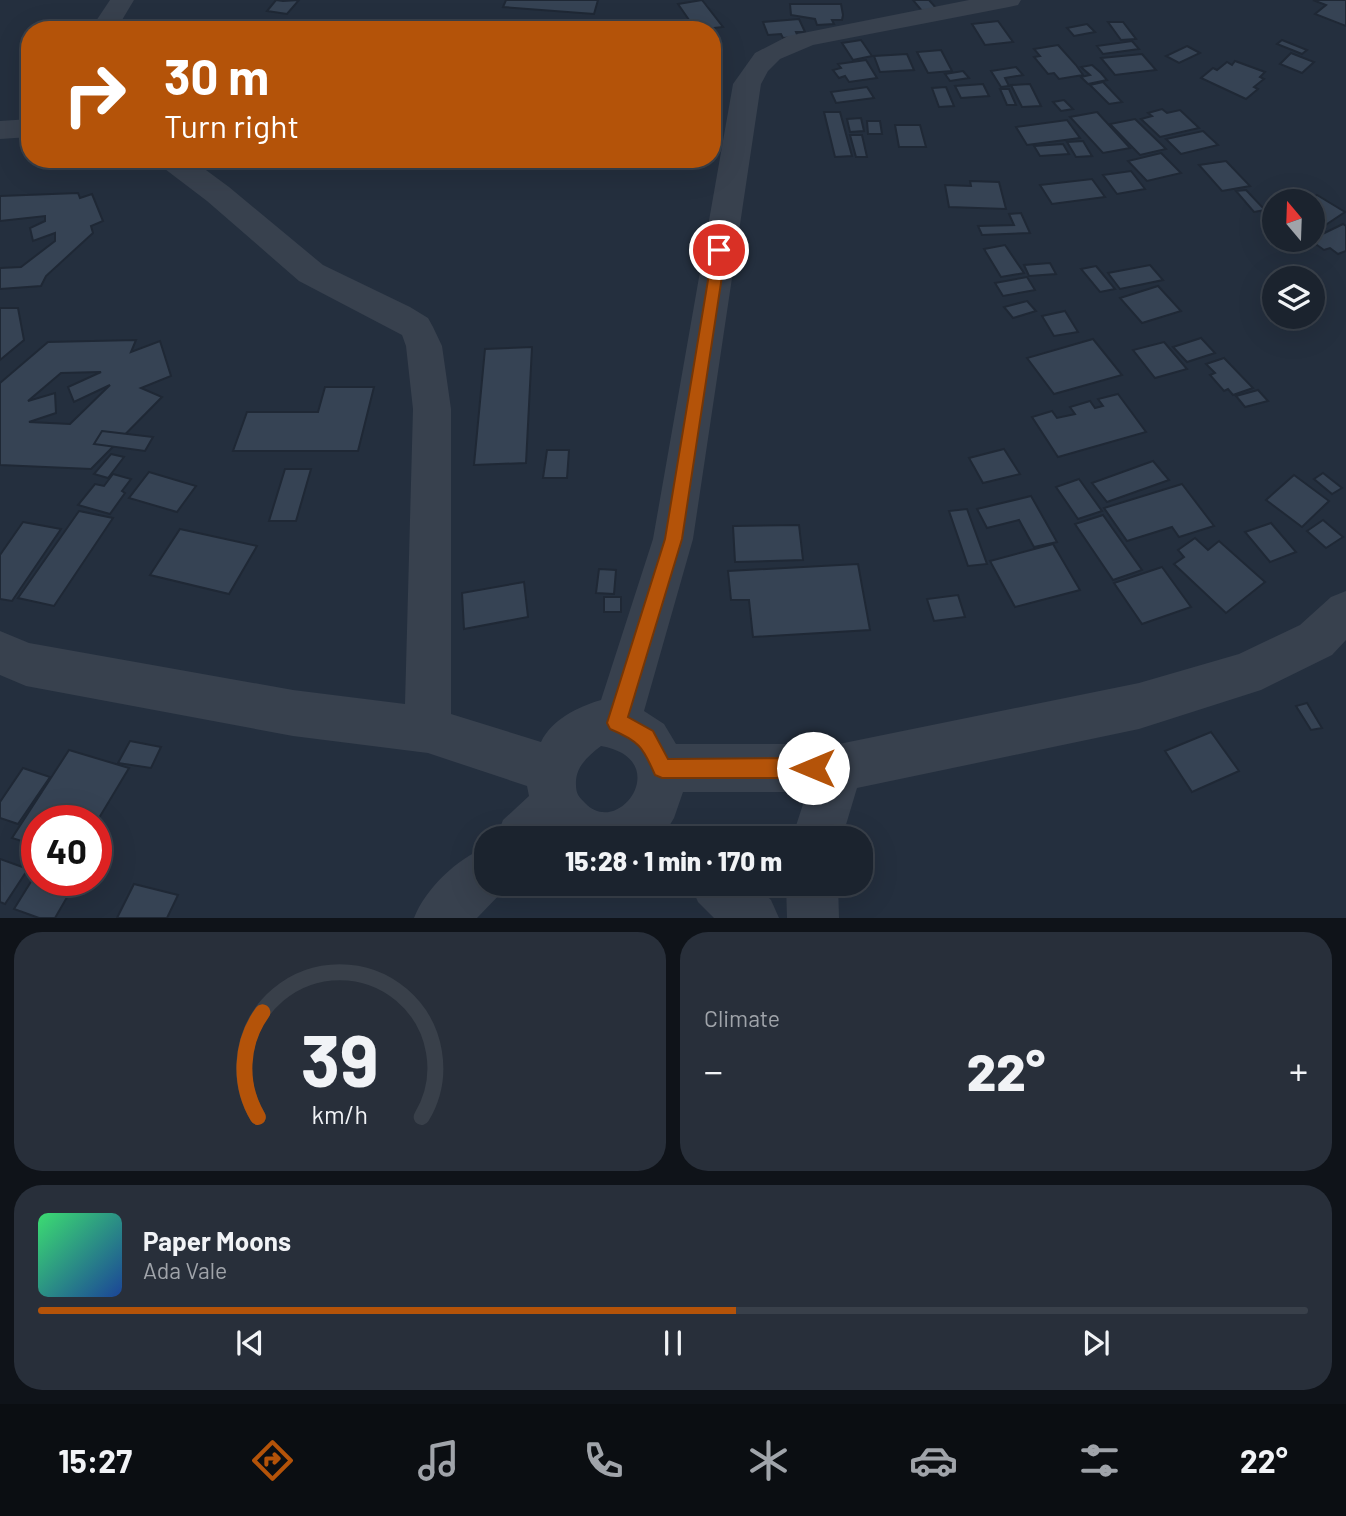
<!DOCTYPE html>
<html lang="en">
<head>
<meta charset="utf-8">
<style>
  body { margin:0; font-family:Barlow,sans-serif; background:#282f3a; color:#f1f3f6; height:100vh; display:flex; flex-direction:column; font-size:26px; white-space:nowrap }
  * { box-sizing:border-box; margin:0 }
  p { font-size:23px; color:#a0a4aa }
  .icon { flex:none; width:38px; height:38px; fill:none; stroke:currentColor; stroke-width:2; stroke-linecap:round; stroke-linejoin:round }
  .map { position:relative; height:918px; overflow:hidden }
  .panel { display:flex; flex-direction:column; gap:14px; padding:14px; background:#0f1319; flex:1 }
  .panel>* { flex:none }
  .guide { position:absolute; left:21px; top:21px; width:700px; height:147px; border-radius:28px; box-shadow:0 7px 28px #0002,0 0 0 2px #39404a; background:#b45309; color:#fff; overflow:hidden }
  .needle { width:46px; rotate:341deg }
  .controls { position:absolute; left:1262px; top:189px; display:grid; gap:14px }
  .controls a { display:grid; place-items:center; width:63px; height:63px; border-radius:50%; background:#1b232e; box-shadow:0 7px 28px #0002,0 0 0 2px #39404a; font-size:35px }
  .speed { position:absolute; left:21px; top:805px; display:flex; gap:14px; font-size:35px; font-weight:700; text-align:center }
  .speed>* { display:grid; place-content:center; width:91px; height:91px; border-radius:50%; background:#1b232e; box-shadow:0 7px 28px #0002,0 0 0 2px #39404a; line-height:1 }
  .speed .limit { border:10px solid #d22; background:#fff; color:#111 }
  .pin { position:absolute; display:grid; place-items:center; width:60px; height:60px; color:#fff; margin:-30px; border:4px solid #fff; border-radius:50%; box-shadow:0 2px 7px #0007 }
  .me { position:absolute; width:77px; margin:-38px; rotate:270deg; stroke-linejoin:round; filter:drop-shadow(0 0 5px #0008) }
  .turn { display:flex; align-items:center; gap:24px; height:147px; padding:0 28px; font-size:32px }
  .turn .icon { width:91px; height:91px; stroke-width:2.5 }
  .turn b { display:block; font-size:49px; line-height:60px }
  .big { font-size:52px; font-weight:800; line-height:1.1 }
  .panel .tile { flex:1; display:flex; flex-direction:column; justify-content:center; gap:10px; min-width:0; padding:0 24px; border-radius:28px; background:#282f3a }
  .panel .dial { align-items:center; gap:0 }
  .dial svg { height:182px; overflow:visible; fill:none; stroke:#39404a; stroke-width:7; stroke-linecap:round; text-anchor:middle }
  .dial text { fill:#f1f3f6; stroke:none }
  .song { display:flex; align-items:center; gap:21px }
  .cover { width:84px; height:84px; border-radius:10px; background:linear-gradient(135deg,hsl(140 70% 55%),hsl(220 70% 35%)) }
  .played { height:7px; border-radius:4px; background:linear-gradient(90deg,#b45309 55%,#39404a 55%) }
  .keys { display:flex; justify-content:space-around; direction:ltr }
  .heat { display:flex; justify-content:space-between; align-items:center; font-size:38px; direction:ltr }
  .panel .tiles { flex:1; display:grid; gap:14px; grid-template-columns:1fr 1fr }
  .tile:last-child { grid-column:span 2 }
  .trip { position:absolute; left:474px; top:826px; width:399px; height:70px; border-radius:28px; background:#1b232e; box-shadow:0 7px 28px #0002,0 0 0 2px #39404a; font-weight:800; line-height:70px; text-align:center }
  .tabs { display:flex; height:112px; justify-content:space-around; align-items:center; background:#0b0e12; color:#a0a4aa }
  .tabs .icon { width:49px; height:49px }
  .tabs .current { color:#b45309 }
  .tabs b { font-size:32px; color:#f1f3f6 }
  .map>svg:first-child { display:block }
</style>
</head>
<body>
<div class="map">
<svg width="1346" height="918" viewBox="0 0 1346 918">
  <rect width="100%" height="100%" fill="#242f3e"/>
  <g fill="#364354" stroke="#1f2835" stroke-width="2" fill-rule="evenodd">
    <path d="M276 0 283 1 299 0 287 14 267 11Z"/>
    <path d="M506 0H598L594 14 503 7Z"/>
    <path d="M702 0 723 27 696 30 678 4Z"/>
    <path d="M913 0H929L937 9 922 11Z"/>
    <path d="M1313 0H1346V26L1315 14 1326 5Z"/>
    <path d="M790 4H841L843 15 842 20H832L834 24 817 25 815 19 791 15Z"/>
    <path d="M799 19 805 32H796L798 37 783 38 781 34 768 35 763 22Z"/>
    <path d="M998 21 1013 42 985 45 972 24Z"/>
    <path d="M1108 22H1123L1136 39 1121 40Z"/>
    <path d="M1087 24 1095 32 1074 36 1067 28Z"/>
    <path d="M861 40 872 56 853 60 842 43Z"/>
    <path d="M1282 40 1307 50 1302 54 1277 44Z"/>
    <path d="M1132 41 1139 49 1103 54 1097 46Z"/>
    <path d="M1058 45 1076 65 1083 75 1059 79 1054 73 1048 74 1034 57 1040 56 1034 49Z"/>
    <path d="M1187 46 1200 53 1179 63 1166 56Z"/>
    <path d="M941 50 952 71 928 73 917 52Z"/>
    <path d="M1291 53 1314 62 1302 73 1280 64Z"/>
    <path d="M907 54 914 70 880 72 874 56Z"/>
    <path d="M1142 54 1156 70 1115 75 1101 58Z"/>
    <path d="M866 60 877 78 849 82 845 76 839 78 833 70 841 68 838 64Z"/>
    <path d="M1235 61 1265 72 1260 77 1264 79 1254 87 1258 89 1246 99 1201 78 1213 68 1217 70 1227 62 1232 65Z"/>
    <path d="M1092 65 1101 73 1107 80 1088 84 1081 77 1090 75 1081 67Z"/>
    <path d="M1016 67 1023 75 1005 78 1009 86 1001 87 991 71Z"/>
    <path d="M963 71 969 78 950 81 945 74Z"/>
    <path d="M1103 82 1122 102 1109 104 1090 85Z"/>
    <path d="M983 84 989 96 961 98 955 86Z"/>
    <path d="M1030 84 1041 106 1022 107 1011 85Z"/>
    <path d="M867 87 874 98 836 103 831 92Z"/>
    <path d="M946 87 954 106 939 107 932 88Z"/>
    <path d="M1000 89H1009L1016 105H1007Z"/>
    <path d="M1064 100 1073 109 1061 111 1053 102Z"/>
    <path d="M1162 109 1167 113 1180 110 1199 128 1160 137 1141 119 1152 116 1148 113Z"/>
    <path d="M824 112H840L852 156 835 157Z"/>
    <path d="M1097 112 1130 148 1103 153 1070 117Z"/>
    <path d="M861 118 864 131 850 132 847 119Z"/>
    <path d="M1135 119 1166 149 1140 155 1110 124Z"/>
    <path d="M1067 120 1080 138 1027 145 1016 127Z"/>
    <path d="M867 121H880L882 134H868Z"/>
    <path d="M895 125H920L926 147H899Z"/>
    <path d="M1203 131 1218 145 1181 154 1166 139Z"/>
    <path d="M850 135H862L867 157H856Z"/>
    <path d="M1083 141 1092 156 1076 157 1067 142Z"/>
    <path d="M1063 144 1069 154 1040 156 1034 146Z"/>
    <path d="M1161 153 1181 173 1147 181 1128 161Z"/>
    <path d="M1226 161 1250 186 1222 191 1199 165Z"/>
    <path d="M1131 171 1145 189 1117 194 1103 175Z"/>
    <path d="M1092 179 1105 197 1052 204 1040 185Z"/>
    <path d="M970 181 999 182 1006 209 949 207 945 185 971 186Z"/>
    <path d="M1246 190 1265 210 1254 212 1236 191Z"/>
    <path d="M78 193 80 198 92 194 103 221 91 226 93 233 46 276 41 286 0 289V268L21 267 55 241V233L33 241 30 228 45 221V216L0 221V196Z"/>
    <path d="M1317 195 1345 212 1324 226 1312 219V201H1308Z"/>
    <path d="M1021 213 1030 233 982 235 978 226 1014 225 1009 214Z"/>
    <path d="M1343 224 1346 226V251L1338 254 1330 248 1324 250 1310 240Z"/>
    <path d="M1005 245 1024 273 1001 277 984 249Z"/>
    <path d="M1050 263 1056 274 1029 276 1024 265Z"/>
    <path d="M1150 265 1163 280 1120 289 1108 273Z"/>
    <path d="M1096 266 1115 289 1100 292 1081 269Z"/>
    <path d="M1027 277 1035 290 1003 296 995 283Z"/>
    <path d="M1158 286 1181 311 1142 323 1120 298Z"/>
    <path d="M1027 301 1036 311 1013 318 1004 307Z"/>
    <path d="M0 308H18L24 340 0 360Z"/>
    <path d="M1065 311 1078 332 1054 336 1042 316Z"/>
    <path d="M1201 338 1215 353 1187 362 1173 347Z"/>
    <path d="M1093 339 1122 375 1054 394 1027 358Z"/>
    <path d="M136 340 131 352 160 341 171 376 141 388 162 397 91 469 0 465V383L48 342ZM101 372 68 387 74 402 110 385 70 424 29 422 56 413 55 393 28 401 61 373Z"/>
    <path d="M1164 342 1187 369 1155 378 1133 350Z"/>
    <path d="M532 347 526 463 474 465 485 349Z"/>
    <path d="M1224 358 1253 388 1233 395 1228 389 1224 391 1210 375 1215 373 1206 364Z"/>
    <path d="M325 387H374L358 451H233L247 412H318Z"/>
    <path d="M1258 390 1268 401 1245 407 1236 396Z"/>
    <path d="M1118 394 1146 432 1058 457 1032 417 1052 411 1057 418 1075 414 1070 407 1090 401 1095 408 1103 406 1098 399Z"/>
    <path d="M102 431 153 437 145 451 94 444Z"/>
    <path d="M1004 449 1020 474 983 483 969 458Z"/>
    <path d="M547 450H569L567 478H543Z"/>
    <path d="M111 454 124 457 108 478 94 474Z"/>
    <path d="M1153 461 1169 480 1107 502 1092 483Z"/>
    <path d="M285 469H311L296 521H269Z"/>
    <path d="M149 472 196 486 177 512 129 498Z"/>
    <path d="M1323 473 1342 488 1332 494 1314 479Z"/>
    <path d="M113 474 131 479 122 491 125 493 110 514 78 505 95 484 104 486Z"/>
    <path d="M1294 475 1329 501 1302 527 1266 500Z"/>
    <path d="M1079 479 1102 511 1078 519 1056 487Z"/>
    <path d="M1182 484 1214 526 1179 537 1172 527 1127 541 1104 508Z"/>
    <path d="M1031 496 1057 542 1034 547 1019 520 987 528 977 509Z"/>
    <path d="M967 509 987 564 968 566 949 511Z"/>
    <path d="M79 511 113 518 54 606 18 598Z"/>
    <path d="M1103 515 1142 570 1113 580 1075 524Z"/>
    <path d="M1323 520 1343 537 1326 548 1307 531Z"/>
    <path d="M23 522 61 529 12 601 0 599V555Z"/>
    <path d="M1271 523 1296 552 1270 562 1245 532Z"/>
    <path d="M799 525 803 560 735 562 733 526Z"/>
    <path d="M180 529 257 546 229 594 150 575Z"/>
    <path d="M1195 538 1208 550 1219 541 1265 582 1226 613 1174 564 1184 557 1178 550Z"/>
    <path d="M1053 544 1080 590 1015 607 990 561Z"/>
    <path d="M858 564 870 630 753 637 749 600H731L728 571Z"/>
    <path d="M1162 567 1191 607 1142 624 1114 583Z"/>
    <path d="M599 569 616 570 614 594 596 593Z"/>
    <path d="M524 582 528 617 464 629 462 593Z"/>
    <path d="M958 595 965 617 934 621 927 599Z"/>
    <rect x="604" y="597" width="17" height="15"/>
    <path d="M1307 703 1322 728 1311 730 1296 706Z"/>
    <path d="M1211 732 1239 771 1192 792 1165 751Z"/>
    <path d="M130 741 161 747 151 768 118 763Z"/>
    <path d="M69 750 129 768 96 823 37 821V846L12 838Z"/>
    <path d="M23 768 50 777 18 824 0 818V802Z"/>
    <path d="M0 859 28 869 5 904 0 902Z"/>
    <path d="M37 872V880H77L55 918H39L14 909Z"/>
    <path d="M134 884 178 895 167 918H117Z"/>
  </g>
  <g fill="none" stroke-linecap="round" stroke-linejoin="round">
    <g fill="#38414e" fill-rule="evenodd">
      <path d="M110 0H134L116 30H90Z"/>
      <path d="M969 0H1021L1018 5 1009 7 813 45 780 59 768 71 761 84 693 539 644 711 664 724 676 744H839L1139 683 1239 654 1300 625 1331 597 1346 591V640L1332 655 1261 690 1139 729 857 788 842 838H792L807 792H683L674 818 662 838H496L503 820 529 796 527 786 428 753 293 736 26 686 0 675V631L29 643 293 690 405 704 413 409 406 346 402 335 299 281 207 201 161 166 156 159H191L229 187 323 265 410 307 428 318 433 327 442 346 451 409V714L541 742C552 719 578 707 601 700L653 539 733 84 755 53 788 36ZM601 746C675 759 619 839 585 803 579 797 576 794 576 785 575 767 588 756 601 746Z"/>
      <path d="M30 119V137L0 139V121Z"/>
      <path d="M486 847V884H507L504 890 477 918H414C426 888 457 859 486 847Z"/>
      <path d="M690 884H754L771 900 779 918H714L698 902Z"/>
      <path d="M786 884H838L839 918H787Z"/>
    </g>
  </g>
  <path fill="#b45309" stroke="#753606" stroke-width="2" d="M719 245 726 250 682 539 628 717 653 731 668 759 813 758 820 761 823 768 820 775 813 778H662L655 775C643 747 639 741 610 729L607 723 665 539 713 250Z"/>
</svg>
<div class="controls">
<a><svg class="needle" viewBox="-14 -14 28 28"><path d="M0-13l5 13h-10z" fill="#e53935"/><path d="M0 13l5-13h-10z" fill="#a0a4aa"/></svg></a>
<a><svg class="icon" aria-label="layers" viewBox="0 0 24 24"><path d="M12 4l9 5-9 5-9-5zM3 14l9 5 9-5"/></svg></a>
</div>
<div class="speed"><div class="limit">40</div></div>
<div class="pin" style="left:719px;top:250px;background:#d93025"><svg class="icon" aria-label="arrive" viewBox="0 0 24 24"><path d="M6 21V4h12l-3 4 3 4H6"/></svg></div>
<svg class="me" style="left:813px;top:768px" viewBox="-20 -20 40 40"><circle r="19" fill="#fff"/><path d="M0-13L10 11 0 6-10 11z" fill="#b45309"/></svg>
<div class="trip">15:28 · 1 min · 170 m</div>
<div class="guide">
<div class="turn"><svg class="icon" aria-label="right" viewBox="0 0 24 24"><path d="M7 20v-9h11M14 6l5 5-5 5"/></svg><div><b>30 m</b>Turn right</div></div>
</div>
</div>
<section class="panel">
<div class="tiles">
<div class="tile dial"><svg viewBox="0 0 100 80">
<path d="M14 69A42 42 0 1 1 86 69"/>
<path d="M14 69A42 42 0 0 1 16 23" stroke="#b45309"/>
<text x="50" y="56" font-size="32" font-weight="700">39</text>
<text x="50" y="72" font-size="11">km/h</text>
</svg></div>
<div class="tile"><p>Climate</p>
<div class="heat"><a>−</a><b class="big">22°</b><a>+</a></div>
</div>
<div class="tile">
<div class="song"><i class="cover"></i><div><b>Paper Moons</b><p>Ada Vale</p></div></div>
<div class="played"></div>
<div class="keys"><svg class="icon" aria-label="previous" viewBox="0 0 24 24"><path d="M18 5L8 12l10 7zM5 5v14"/></svg><svg class="icon" aria-label="pause" viewBox="0 0 24 24"><path d="M8 5v14M16 5v14"/></svg><svg class="icon" aria-label="next" viewBox="0 0 24 24"><path d="M6 5l10 7-10 7zM19 5v14"/></svg></div>
</div>
</div>
</section>
<nav class="tabs">
<b>15:27</b>
<svg class="icon current" aria-label="directions" viewBox="0 0 24 24"><path d="M12 3l9 9-9 9-9-9zM9 14v-3h6M13 9l2 2-2 2"/></svg>
<svg class="icon" aria-label="music" viewBox="0 0 24 24"><path d="M9 18V5l10-2v13"/><circle cx="6" cy="18" r="3"/><circle cx="16" cy="16" r="3"/></svg>
<svg class="icon" aria-label="phone" viewBox="0 0 24 24"><path d="M5 4h4l2 5-3 2q2 4 5 5l2-3 5 2v4C11 20 4 13 5 4z"/></svg>
<svg class="icon" aria-label="climate" viewBox="0 0 24 24"><path d="M12 3v18M4 7l16 10M4 17L20 7"/></svg>
<svg class="icon" aria-label="car" viewBox="0 0 24 24"><path d="M5 17H2v-5l4-1 3-4h7l3 4 3 1v5h-3M9 17h6M6 11h13"/><circle cx="7" cy="17" r="2"/><circle cx="17" cy="17" r="2"/></svg>
<svg class="icon" aria-label="filters" viewBox="0 0 24 24"><path d="M4 7h16M4 17h16"/><circle cx="9" cy="7" r="2"/><circle cx="15" cy="17" r="2"/></svg>
<b>22°</b>
</nav>
</body>
</html>
